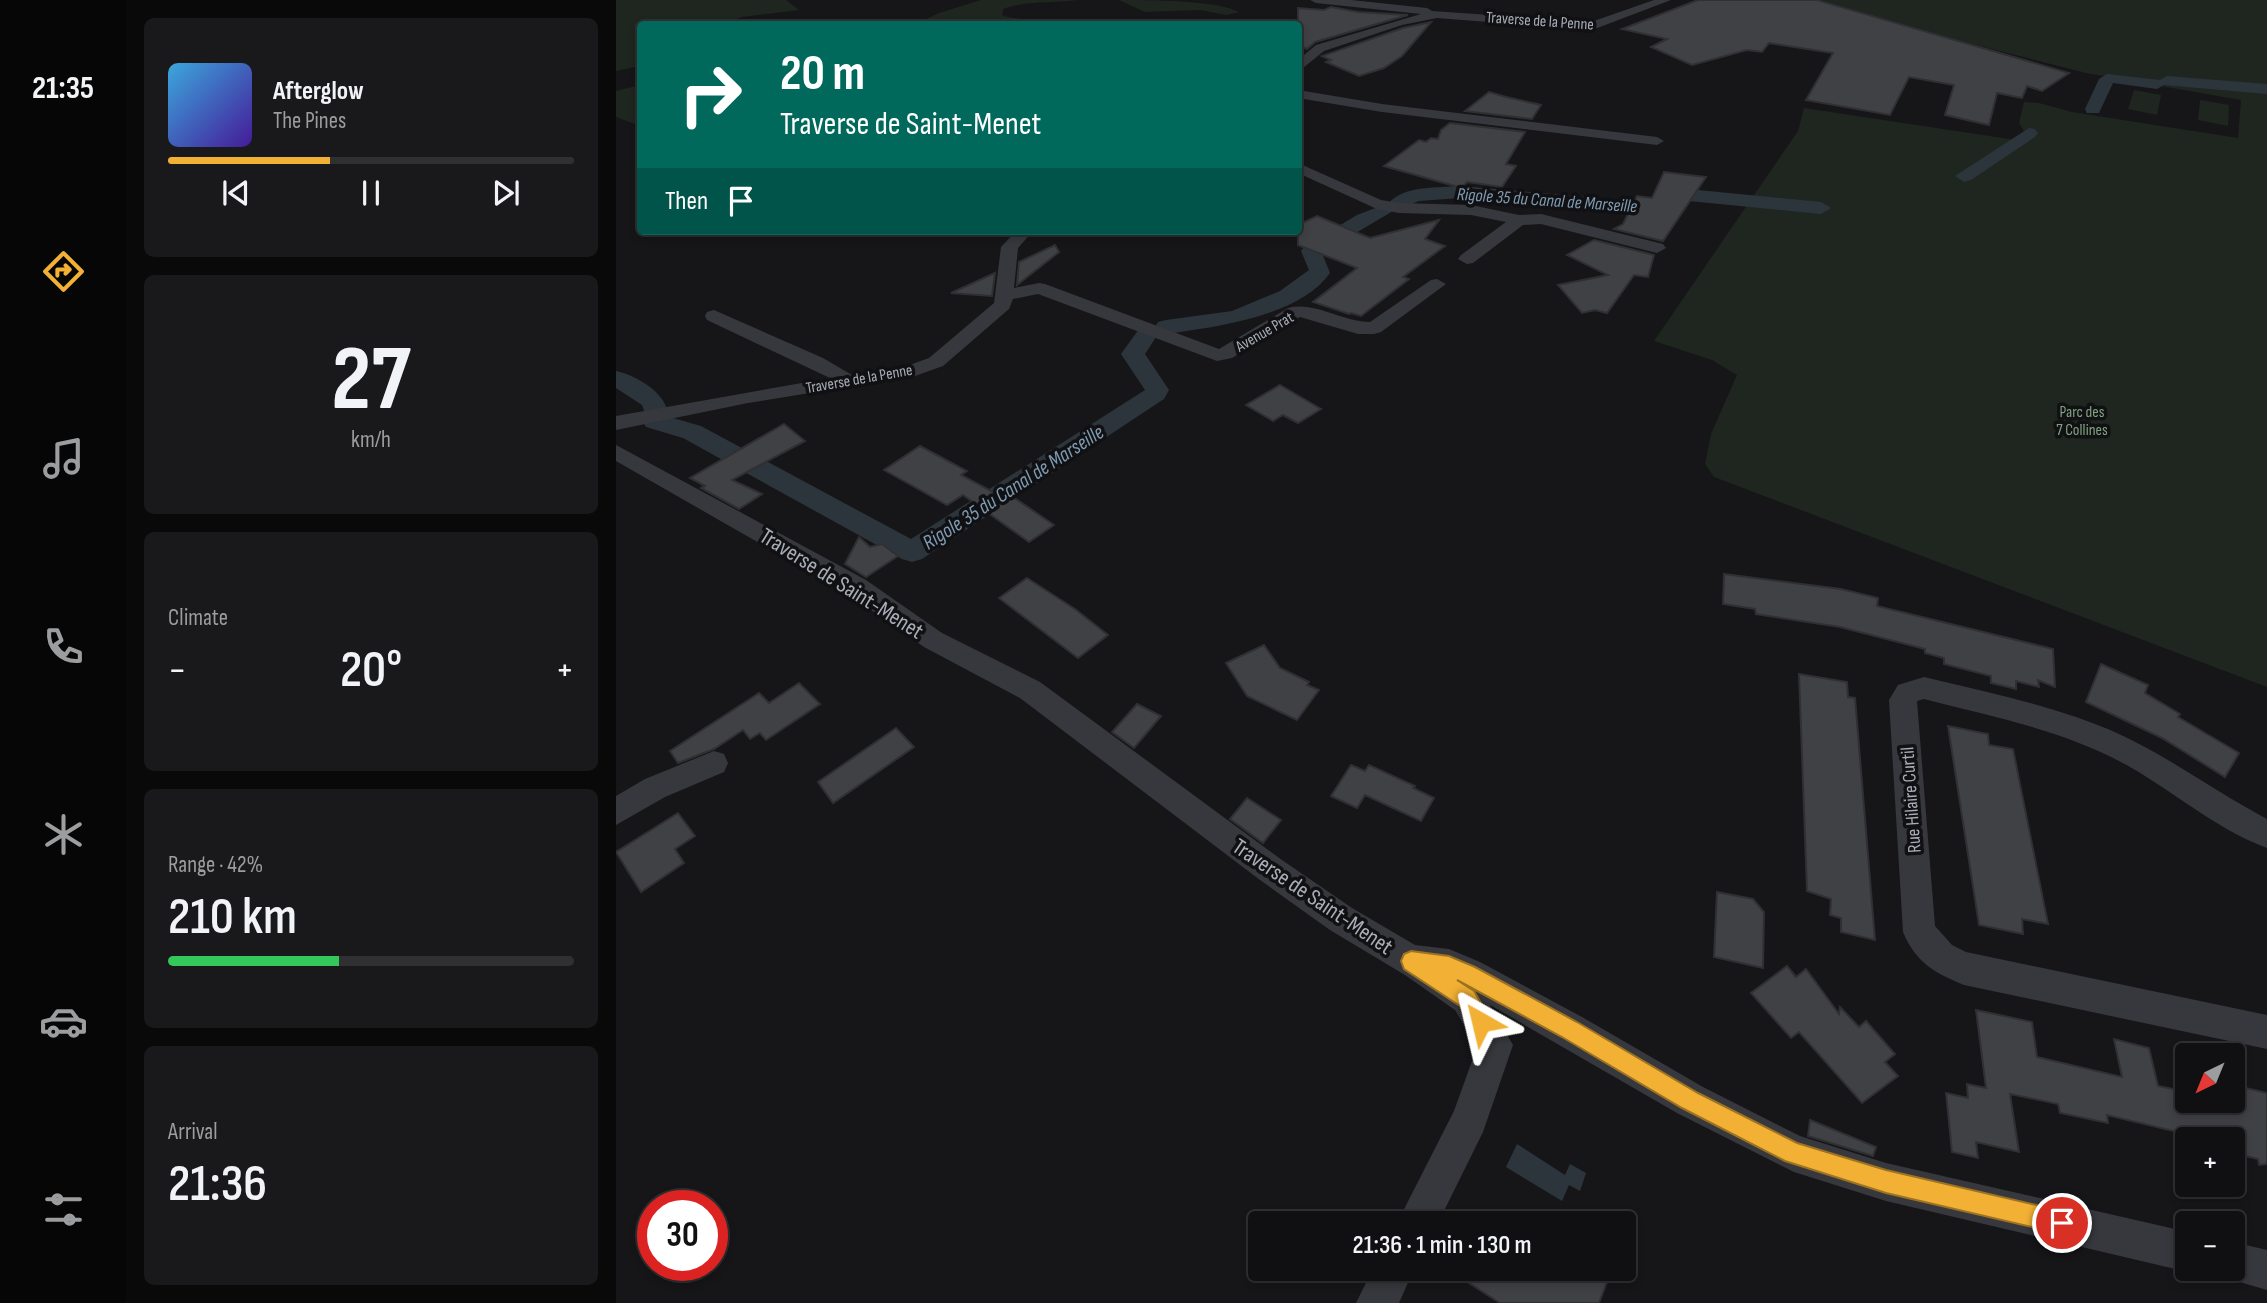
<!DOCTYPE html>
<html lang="en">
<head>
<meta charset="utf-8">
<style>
  body { margin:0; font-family:"Sofia Sans Condensed",sans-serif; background:#19191b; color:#f1f3f6; height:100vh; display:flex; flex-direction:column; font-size:26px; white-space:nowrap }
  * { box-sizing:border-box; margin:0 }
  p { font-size:23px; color:#9c9d9f }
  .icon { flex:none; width:38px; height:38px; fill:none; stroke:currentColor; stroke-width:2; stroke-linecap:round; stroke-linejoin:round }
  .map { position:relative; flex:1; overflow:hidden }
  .sheet { display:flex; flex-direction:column; gap:18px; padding:18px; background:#09090a; width:490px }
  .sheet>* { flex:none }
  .guide { position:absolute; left:21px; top:21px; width:665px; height:214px; border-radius:7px; box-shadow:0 4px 10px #0003,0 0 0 2px #303032; background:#00695c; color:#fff; overflow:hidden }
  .needle { width:46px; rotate:223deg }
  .buttons { position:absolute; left:1559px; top:1043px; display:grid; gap:14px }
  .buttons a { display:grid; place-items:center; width:70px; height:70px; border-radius:7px; background:#101012; box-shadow:0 4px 10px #0003,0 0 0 2px #303032; font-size:35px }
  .speed { position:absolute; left:21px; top:1190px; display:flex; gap:14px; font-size:35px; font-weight:700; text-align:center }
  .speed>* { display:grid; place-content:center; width:91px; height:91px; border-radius:50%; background:#101012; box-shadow:0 4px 10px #0003,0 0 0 2px #303032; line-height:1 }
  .speed .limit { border:10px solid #d22; background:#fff; color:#111 }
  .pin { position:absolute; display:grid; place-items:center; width:60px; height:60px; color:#fff; margin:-30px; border:4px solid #fff; border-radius:50%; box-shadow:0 2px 7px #0007 }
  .me { position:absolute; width:77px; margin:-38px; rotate:323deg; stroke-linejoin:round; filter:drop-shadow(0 0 5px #0008) }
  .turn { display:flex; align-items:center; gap:24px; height:147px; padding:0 28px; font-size:32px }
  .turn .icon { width:91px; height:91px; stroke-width:2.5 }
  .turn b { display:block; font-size:49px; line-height:60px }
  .then { display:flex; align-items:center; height:66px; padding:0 28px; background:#0003; gap:14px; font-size:26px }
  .big { font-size:52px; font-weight:600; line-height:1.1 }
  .sheet .widget { flex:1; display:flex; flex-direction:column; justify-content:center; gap:10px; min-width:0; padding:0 24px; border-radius:10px; background:#19191b }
  .sheet .dial { align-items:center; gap:0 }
  .dial b { font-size:91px; line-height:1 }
  .song { display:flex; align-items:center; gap:21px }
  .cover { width:84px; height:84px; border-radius:10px; background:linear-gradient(135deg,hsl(200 70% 55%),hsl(260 70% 35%)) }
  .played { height:7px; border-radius:4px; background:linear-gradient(90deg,#f2b134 40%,#303032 40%) }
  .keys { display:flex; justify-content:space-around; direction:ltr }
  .heat { display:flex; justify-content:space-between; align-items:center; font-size:38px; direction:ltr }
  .charge { height:10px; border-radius:5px; background:linear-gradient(90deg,#34c759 42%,#303032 0) }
  .trip { position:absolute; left:632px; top:1211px; width:388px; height:70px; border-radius:7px; background:#101012; box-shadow:0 4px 10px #0003,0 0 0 2px #303032; font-weight:600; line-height:70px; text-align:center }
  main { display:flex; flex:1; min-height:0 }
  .tabs { display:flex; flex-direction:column; width:126px; justify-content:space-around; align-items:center; background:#060607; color:#9c9d9f }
  .tabs .icon { width:49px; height:49px }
  .tabs .selected { color:#f2b134 }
  .tabs b { font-size:32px; color:#f1f3f6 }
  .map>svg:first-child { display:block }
</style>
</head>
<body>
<main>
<nav class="tabs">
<b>21:35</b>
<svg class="icon selected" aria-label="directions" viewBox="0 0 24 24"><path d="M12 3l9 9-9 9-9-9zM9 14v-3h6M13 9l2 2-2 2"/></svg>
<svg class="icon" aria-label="music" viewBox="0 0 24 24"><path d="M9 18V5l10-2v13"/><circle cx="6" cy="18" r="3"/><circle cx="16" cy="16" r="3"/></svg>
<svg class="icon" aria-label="phone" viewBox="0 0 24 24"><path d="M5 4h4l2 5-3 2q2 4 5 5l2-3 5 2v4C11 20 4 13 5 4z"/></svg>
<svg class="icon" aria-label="climate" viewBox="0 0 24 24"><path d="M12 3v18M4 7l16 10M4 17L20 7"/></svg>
<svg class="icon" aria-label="car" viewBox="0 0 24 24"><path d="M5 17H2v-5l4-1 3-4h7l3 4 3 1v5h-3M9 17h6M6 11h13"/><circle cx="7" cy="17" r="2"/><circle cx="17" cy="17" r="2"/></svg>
<svg class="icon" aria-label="filters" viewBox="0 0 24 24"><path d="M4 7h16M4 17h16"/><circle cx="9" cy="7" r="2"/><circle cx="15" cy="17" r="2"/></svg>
</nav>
<section class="sheet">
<div class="widget">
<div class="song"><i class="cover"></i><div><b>Afterglow</b><p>The Pines</p></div></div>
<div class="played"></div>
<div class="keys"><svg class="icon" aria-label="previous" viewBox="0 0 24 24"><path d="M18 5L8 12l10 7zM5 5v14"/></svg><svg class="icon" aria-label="pause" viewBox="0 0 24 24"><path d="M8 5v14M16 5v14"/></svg><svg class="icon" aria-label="next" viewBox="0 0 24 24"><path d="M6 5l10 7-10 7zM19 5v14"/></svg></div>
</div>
<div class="widget dial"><b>27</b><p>km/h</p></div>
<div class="widget"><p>Climate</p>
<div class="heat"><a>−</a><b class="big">20°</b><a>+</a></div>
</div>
<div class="widget"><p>Range · 42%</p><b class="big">210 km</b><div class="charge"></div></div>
<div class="widget"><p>Arrival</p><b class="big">21:36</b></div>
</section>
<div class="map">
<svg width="1651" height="1303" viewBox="0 0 1651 1303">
  <rect width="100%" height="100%" fill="#161618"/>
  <g fill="#1e261f">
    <path d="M0 0H170L183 10 126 17 107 24H24V66L0 71Z"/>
    <path d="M365 0H462C439 3 406 1 387 9L386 15C413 24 443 17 471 24H348C334 19 315 25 300 24L323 13Z"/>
    <path d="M503 0C533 0 601 0 623 12L610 15 584 10 529 12Z"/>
    <path d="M1205 0H1651V687L1098 477 1089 464 1095 434 1121 375 1096 360 1038 341 1182 131 1188 108 1400 140 1411 136 1403 123 1408 102 1423 103 1456 112 1622 138 1625 100 1470 73 1349 42Z"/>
    <path d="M24 85V126L0 117V91Z"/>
    <path d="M1518 90 1545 95 1541 115 1512 109Z"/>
    <path d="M1584 100 1613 105 1612 126 1582 120Z"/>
  </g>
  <path fill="#2c353c" d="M901 1144 949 1175 954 1164 970 1173 964 1191 953 1185 946 1201 890 1167Z"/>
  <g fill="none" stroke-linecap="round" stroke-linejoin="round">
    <g fill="#2c353c" fill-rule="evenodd">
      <path d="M1491 74 1544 80 1551 76 1651 84V94L1548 85 1541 89 1497 83 1483 113H1471L1469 109 1483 79Z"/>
      <path d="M1413 128 1419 129 1422 133 1419 137 1355 180 1348 182 1339 176Z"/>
      <path d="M844 186 1028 202 1072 189 1205 202 1215 208 1205 214 1073 201 1029 214 844 198 803 201 783 209 773 203C788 185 823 188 844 186Z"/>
      <path d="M767 205 777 211 706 253 714 273C683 317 598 327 550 334L542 332 539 327 542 322 550 320 616 311 664 291 693 270 685 251 688 247 741 215Z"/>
      <path d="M531 327 539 329 542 334 529 354 553 390 548 399 306 559 296 562 286 559 67 438 30 427 26 421 30 416 26 405 0 388V371C21 376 47 391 52 412L50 416 85 426 295 539 529 390 505 354 523 329Z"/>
    </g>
  </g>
  <g fill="#404145" stroke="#303034" stroke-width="2">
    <path d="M1082 0H1201L1453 73 1426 91 1411 86 1406 98 1381 93 1373 125 1329 115 1338 85 1293 77 1274 115 1190 100 1217 53 1153 43 1146 52 1131 50 1076 65 1035 47 1051 39 1006 29Z"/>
    <path d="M715 7 742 12 792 15 699 42 691 49 682 45V8L708 10Z"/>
    <path d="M815 22 786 56 768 68 743 76 710 62 715 60 706 56 787 28Z"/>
    <path d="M873 92 890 97 925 105 916 119 849 111Z"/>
    <path d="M834 123 909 132 890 164 900 166 886 187 851 182 846 188 768 166 803 140 810 142 815 138 822 139 825 130Z"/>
    <path d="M1048 172 1090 177 1047 241 998 229 1007 224 1021 196 1036 198Z"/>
    <path d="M701 216 754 238 823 220 809 239 829 246 787 277 793 279 745 316 735 313 733 314 697 302 741 268 682 245V225Z"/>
    <path d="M978 240 1038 255 1032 277 1018 275 991 313 979 310 966 313 942 285 992 275 951 255Z"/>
    <path d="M439 245 443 252 401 285 403 262Z"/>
    <path d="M379 273 376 296 335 293Z"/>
    <path d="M664 385 671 389 705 409 682 423 667 415 657 421 630 405Z"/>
    <path d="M168 424 189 441 116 480 146 494 123 509 85 488 89 486 74 478Z"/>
    <path d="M304 446 351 471 345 475 392 500 397 497 438 525 413 542 347 495 331 505 268 470Z"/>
    <path d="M243 537 254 547 266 544 282 556 250 577 229 564Z"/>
    <path d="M1108 574 1225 589 1262 598 1261 606 1437 649 1439 687 1422 680 1423 687 1400 681V689L1375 683V676L1328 664V658L1309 653V649L1224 627 1140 614 1139 609 1107 604Z"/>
    <path d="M411 578 459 609 492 635 462 658 383 598Z"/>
    <path d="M648 645 664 668 693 682 691 685 703 690 681 720 631 696 610 663Z"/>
    <path d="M1485 664 1532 685 1529 693 1564 714 1562 717 1623 753 1609 777 1546 738 1470 702Z"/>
    <path d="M1183 674 1231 682 1232 697 1239 698 1259 940 1225 932V918L1214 915 1215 899 1191 891Z"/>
    <path d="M183 683 204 704 150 740 144 733 134 739 127 730 98 749 62 763 54 751 143 693 153 703Z"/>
    <path d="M521 704 545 716 518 748 496 732Z"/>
    <path d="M1332 726 1372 734 1373 745 1397 749 1432 924 1406 919 1407 934 1363 925Z"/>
    <path d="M280 728 298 747 217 803 202 782Z"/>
    <path d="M735 765 749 771 753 765 799 786 797 788 818 798 805 821 749 795 741 808 715 796Z"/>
    <path d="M631 798 665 820 647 843 614 819Z"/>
    <path d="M62 813 79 836 59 849 68 863 25 892 0 852Z"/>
    <path d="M1101 892 1137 899 1148 912 1147 968 1098 957Z"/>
    <path d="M1171 966 1180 977 1190 969 1223 1014 1224 1007 1243 1027 1250 1021 1279 1054 1269 1062 1282 1076 1246 1103 1183 1032 1175 1038 1135 993Z"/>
    <path d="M1360 1010 1416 1022 1421 1057 1506 1077 1498 1039 1533 1048 1542 1086 1572 1092V1101H1617V1094L1625 1097 1622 1086 1651 1093V1164L1643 1165 1642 1159 1617 1153V1139H1568L1566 1133 1491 1115 1492 1123 1444 1113 1442 1104 1394 1094 1403 1152 1360 1142 1362 1158 1336 1152 1330 1093 1352 1098 1351 1084 1370 1088Z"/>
    <path d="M1194 1120 1260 1147 1257 1156 1192 1136Z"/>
    <path d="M831 1269H980L993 1277 983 1303H884Z"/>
  </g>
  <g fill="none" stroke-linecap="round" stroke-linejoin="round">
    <g fill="#37383d" fill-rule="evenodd">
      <path d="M694 0H735L811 8 816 11 975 22 1038 0H1055L976 30 821 18 786 25 708 51 682 72V60L700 45 805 14 700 3Z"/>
      <path d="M682 90 766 104 1041 137 1048 141 1041 145 766 112 682 98Z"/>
      <path d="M682 163 765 200 783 203 855 205 903 215 925 214 1047 244 1050 248 1041 253 925 224 907 225 857 263 851 264 842 259 845 255 890 222 855 215 783 213 761 209 682 173Z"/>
      <path d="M400 231H417L402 248 398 288 423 283 429 284 603 349 672 308C699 301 726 322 754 322L815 280 821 279 830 284 765 332 758 334H742L684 317 616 358 601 361 422 294 397 299 393 309 327 366 299 376 132 403 0 430V416L214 378 91 320 89 316 91 312 98 310 207 358 236 375 288 367 313 358 378 303 385 247Z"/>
      <path d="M0 445 250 580 326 633 424 682 666 860 736 908 799 945 833 949 864 962 966 1017 1087 1087 1184 1136 1270 1163 1572 1232V1269H1580L1572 1272 1270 1201 1178 1172 1061 1113 874 1005 897 1045 867 1132 822 1223H781L838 1111 861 1047 839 1010 789 975 714 930 644 880 404 698 308 647 232 594 0 461Z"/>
      <path d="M1308 677C1373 693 1441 706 1503 734 1555 758 1600 792 1651 819V848C1597 828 1553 787 1503 761 1442 729 1374 716 1308 699L1301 701 1319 926 1336 945 1350 952 1651 1015V1049L1348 985C1319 973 1300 963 1287 932L1273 700 1282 685Z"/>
      <path d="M98 751 108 754 112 763 108 772 49 797 0 825V796L29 779Z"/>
      <path d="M1617 1242 1651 1250V1290L1603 1276 1600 1269H1617Z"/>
      <path d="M757 1269H798L783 1303H740Z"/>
    </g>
  </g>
  <path fill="#f2b134" stroke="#9d7322" stroke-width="2" d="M795 951 833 956 859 967 961 1022 1082 1093 1181 1143 1270 1170 1446 1211 1454 1214 1458 1223 1454 1231 1446 1234 1270 1193 1169 1161 1066 1108 946 1037 841 980 858 991 876 1022 873 1029 865 1032 858 1029 844 1006 788 969 785 961 788 954Z"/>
  <g text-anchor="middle" stroke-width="7" stroke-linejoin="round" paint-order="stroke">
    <g font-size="16" fill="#a8adb8" stroke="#111113">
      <text transform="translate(924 20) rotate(4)" y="6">Traverse de la Penne</text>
      <text transform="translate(648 331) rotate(-30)" y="6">Avenue Prat</text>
      <text transform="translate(243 378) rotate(-10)" y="6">Traverse de la Penne</text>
    </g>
    <g font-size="16" fill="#7fa381" stroke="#111113">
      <text x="1466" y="417">Parc des<tspan x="1466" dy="18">7 Collines</tspan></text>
    </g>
    <g font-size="18" font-style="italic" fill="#7f9bb3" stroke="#111113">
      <text transform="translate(931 200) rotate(4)" y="6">Rigole 35 du Canal de Marseille</text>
    </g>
    <g font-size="19" fill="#a8adb8" stroke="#111113">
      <text transform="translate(1294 800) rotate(-94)" y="7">Rue Hilaire Curtil</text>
    </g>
    <g font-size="21" font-style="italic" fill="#7f9bb3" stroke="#111113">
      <text transform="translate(397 487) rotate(-33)" y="7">Rigole 35 du Canal de Marseille</text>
    </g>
    <g font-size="23" fill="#a8adb8" stroke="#111113">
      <text transform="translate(226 583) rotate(32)" y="8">Traverse de Saint-Menet</text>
      <text transform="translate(697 896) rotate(34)" y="8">Traverse de Saint-Menet</text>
    </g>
  </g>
</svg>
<div class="buttons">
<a><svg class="needle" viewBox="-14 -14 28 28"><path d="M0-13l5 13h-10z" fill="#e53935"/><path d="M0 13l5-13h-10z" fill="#9c9d9f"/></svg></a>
<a>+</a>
<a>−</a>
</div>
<div class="speed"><div class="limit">30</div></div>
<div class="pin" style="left:1446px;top:1223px;background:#d93025"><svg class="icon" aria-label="arrive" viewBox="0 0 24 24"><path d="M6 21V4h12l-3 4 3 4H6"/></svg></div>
<svg class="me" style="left:865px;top:1022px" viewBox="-20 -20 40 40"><path d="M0-17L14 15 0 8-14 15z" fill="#f2b134" stroke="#fff" stroke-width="4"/></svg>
<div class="trip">21:36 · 1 min · 130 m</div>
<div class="guide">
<div class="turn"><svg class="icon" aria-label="right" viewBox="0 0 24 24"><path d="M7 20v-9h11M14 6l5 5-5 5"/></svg><div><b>20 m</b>Traverse de Saint-Menet</div></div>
<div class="then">Then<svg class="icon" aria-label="arrive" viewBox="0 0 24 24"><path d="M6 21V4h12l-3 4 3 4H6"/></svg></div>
</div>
</div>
</main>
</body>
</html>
